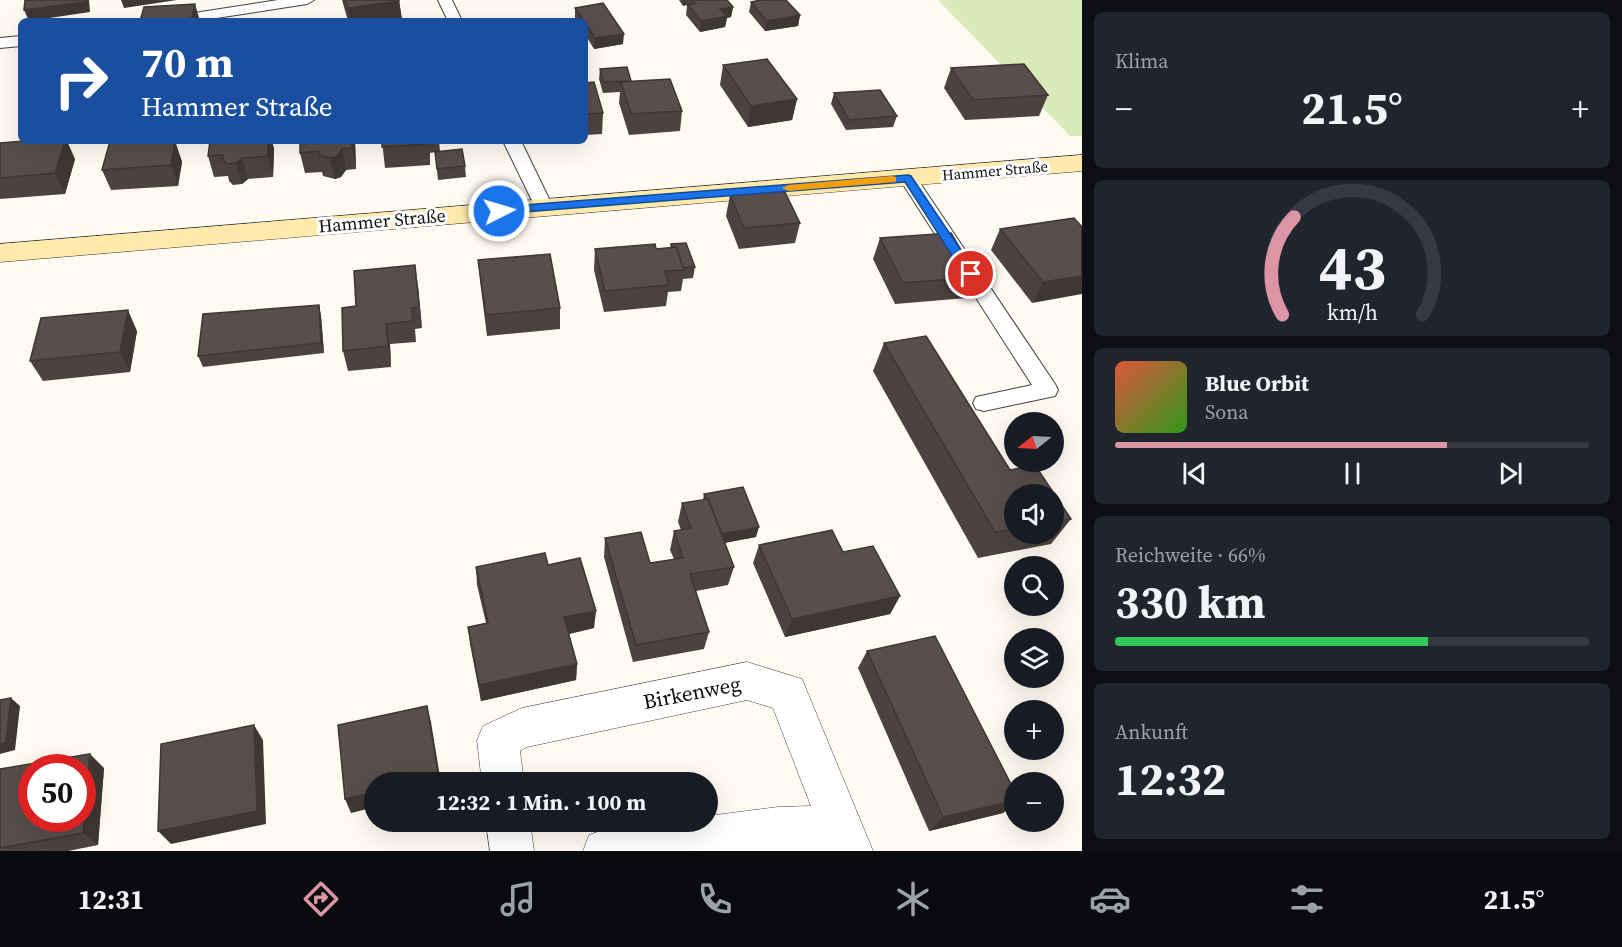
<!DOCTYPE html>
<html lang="de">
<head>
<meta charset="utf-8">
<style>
  body { margin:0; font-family:"Source Serif 4",serif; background:#20242c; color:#f1f3f6; height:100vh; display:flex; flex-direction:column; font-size:22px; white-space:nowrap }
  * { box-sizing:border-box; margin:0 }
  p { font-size:20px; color:#9ea1a6 }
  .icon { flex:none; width:33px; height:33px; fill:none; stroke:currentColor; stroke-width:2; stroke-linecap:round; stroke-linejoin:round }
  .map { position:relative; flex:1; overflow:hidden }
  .sheet { display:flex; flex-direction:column; gap:12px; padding:12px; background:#0d0f14; width:540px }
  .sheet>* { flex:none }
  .hud { position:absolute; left:18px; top:18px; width:570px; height:126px; border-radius:9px; box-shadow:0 6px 24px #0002; background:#1a4fa0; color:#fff; overflow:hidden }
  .needle { width:39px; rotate:252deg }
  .tools { position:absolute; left:1004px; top:412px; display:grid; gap:12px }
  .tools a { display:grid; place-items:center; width:60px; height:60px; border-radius:50%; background:#171b24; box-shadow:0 6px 24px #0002; font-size:30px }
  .speed { position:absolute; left:18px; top:754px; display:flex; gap:12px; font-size:30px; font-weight:700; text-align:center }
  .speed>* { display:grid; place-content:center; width:78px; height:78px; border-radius:50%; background:#171b24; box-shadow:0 6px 24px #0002; line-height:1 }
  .speed .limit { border:9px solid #d22; background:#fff; color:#111 }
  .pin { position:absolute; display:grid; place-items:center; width:51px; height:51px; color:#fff; margin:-26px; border:3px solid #fff; border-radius:50%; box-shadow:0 2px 6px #0007 }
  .me { position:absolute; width:66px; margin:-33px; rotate:85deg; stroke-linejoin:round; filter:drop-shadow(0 0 4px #0008) }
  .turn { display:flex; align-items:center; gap:21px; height:126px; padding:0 24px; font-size:27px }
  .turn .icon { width:78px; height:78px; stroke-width:2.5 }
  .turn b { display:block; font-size:42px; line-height:51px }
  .big { font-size:45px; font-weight:700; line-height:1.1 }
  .sheet .tile { flex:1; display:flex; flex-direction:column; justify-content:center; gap:9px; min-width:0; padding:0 21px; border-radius:9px; background:#20242c }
  .sheet .dial { align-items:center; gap:0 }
  .dial svg { height:156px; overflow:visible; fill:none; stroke:#363941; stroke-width:7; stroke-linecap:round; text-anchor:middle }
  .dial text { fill:#f1f3f6; stroke:none }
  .song { display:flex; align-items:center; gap:18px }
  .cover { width:72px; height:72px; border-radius:9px; background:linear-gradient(135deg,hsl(10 70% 55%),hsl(110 70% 35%)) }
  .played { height:6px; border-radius:3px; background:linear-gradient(90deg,#dc95a5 70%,#363941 70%) }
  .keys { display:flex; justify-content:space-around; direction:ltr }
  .heat { display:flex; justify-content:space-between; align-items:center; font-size:33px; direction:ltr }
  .charge { height:9px; border-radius:4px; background:linear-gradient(90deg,#34c759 66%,#363941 0) }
  .trip { position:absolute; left:364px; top:772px; width:354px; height:60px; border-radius:30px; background:#171b24; box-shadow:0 6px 24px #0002; font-weight:700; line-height:60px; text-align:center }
  .tabs { display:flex; height:96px; justify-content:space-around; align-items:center; background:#090b0e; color:#9ea1a6 }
  .tabs .icon { width:42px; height:42px }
  .tabs .selected { color:#dc95a5 }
  .tabs b { font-size:27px; color:#f1f3f6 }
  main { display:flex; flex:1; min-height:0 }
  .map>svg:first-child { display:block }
</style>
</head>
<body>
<main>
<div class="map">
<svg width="1082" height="851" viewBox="0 0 1082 851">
  <rect width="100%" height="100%" fill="#fffaf1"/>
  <path fill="#daebb9" d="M938 0H1082V136H1070Z"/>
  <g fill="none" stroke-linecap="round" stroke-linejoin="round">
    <g stroke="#424242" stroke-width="2">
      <g id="service">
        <path d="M278 0H314L307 4 197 21 189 20 187 17 194 13Z"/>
        <path d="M438 0H452L462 21H448Z"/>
        <path d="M21 36V46L0 48V38Z"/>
        <path d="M503 141H521L553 207 551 211H537Z"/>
        <path d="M908 172 914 174 1055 384 1058 390 1055 396 984 411 976 409 973 403 976 397 1032 385 899 178 902 174Z"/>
      </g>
    </g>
    <g stroke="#424242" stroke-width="1">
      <g id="minor">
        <path d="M747 662 802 679 873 851H583L589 835C626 820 669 822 708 822V816L778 807 811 806 773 708 747 700 527 747 520 751 524 783H482L477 740 483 726 522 708Z"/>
        <path d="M486 822H530L534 851H490Z"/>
      </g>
    </g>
    <g stroke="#313131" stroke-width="1">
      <path id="secondary" d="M1082 155V171L0 262V244Z"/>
    </g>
    <use href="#service" fill="#fff" fill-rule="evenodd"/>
    <use href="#minor" fill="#fff" fill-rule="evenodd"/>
    <use href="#secondary" fill="#ffeaac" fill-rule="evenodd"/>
  </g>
  <g fill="#4c4340" fill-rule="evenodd">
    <path d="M342 0H399L402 20 348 21Z"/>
    <path d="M679 0H727L733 7 731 17 727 18 725 27 700 32 686 15 687 6 686 5 683 6Z"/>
    <path d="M751 2 800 15 798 26 765 31 749 12Z"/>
    <path d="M575 8 623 44 594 49 585 34V21H577L575 18Z"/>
    <path d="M723 65 797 99 792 120 748 127 720 85Z"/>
    <path d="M951 68 1048 95 1039 116 965 120 944 88Z"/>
    <path d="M600 69 631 82 682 111 680 131 629 135 619 103 620 92 603 93 599 79Z"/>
    <path d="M585 83 603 113 602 134 585 135Z"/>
    <path d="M834 93 897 116 893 127 846 130 831 104Z"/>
    <path d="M110 141H154L155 142 175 141 182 162 178 186 111 190 102 170Z"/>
    <path d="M210 141H272L274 149 273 177 248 179 242 184 233 185 229 181 228 176 214 177 208 156Z"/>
    <path d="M300 141H355L356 169 346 170 341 177 335 179 323 176 322 172 305 173 300 153Z"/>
    <path d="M382 141H439L440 151 465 166 466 177 438 180 435 152 430 153V165L385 168Z"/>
    <path d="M0 143 75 159 65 194 0 199Z"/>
    <path d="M730 195 800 223 795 243 739 249 726 216Z"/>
    <path d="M1082 227 1032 303 991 250 1000 229Z"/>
    <path d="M880 238 977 277 967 298 895 304 873 259Z"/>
    <path d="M671 244 695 267 693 278 683 279 681 291 668 292 666 306 604 312 594 270 595 249H656L670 248Z"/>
    <path d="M478 260 560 308V329L487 336 480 281Z"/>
    <path d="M418 286 422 328 415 329 416 342 390 344 391 367 348 371 343 351 356 306Z"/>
    <path d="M319 305 321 316 324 353 203 367 198 356Z"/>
    <path d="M137 331 130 372 43 381 30 361Z"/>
    <path d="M926 336 1010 470 1035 465 1071 519 1051 544 978 558 873 371 884 343ZM1014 495H1053V534H1014Z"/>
    <path d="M704 494 756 537 725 543 734 567 728 585 696 591 709 632 704 649 633 662 604 557 605 538 650 563 674 559 670 550 674 531 681 530 678 522 682 503 703 500Z"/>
    <path d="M759 545 900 596 890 614 785 637 753 563Z"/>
    <path d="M548 565 594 628 569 634 577 664 576 680 481 701 470 644 468 627 486 623 477 585 476 567Z"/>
    <path d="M867 651 1014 790V804L1003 813 929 831 858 668Z"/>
    <path d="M104 768 98 845 68 851H0V769Z"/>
  </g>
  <g fill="#3e3734">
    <path d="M86 0H89L90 12 29 21 24 10Z"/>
    <path d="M121 0H177L124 8Z"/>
    <path d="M684 0H687L686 5 683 6Z"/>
    <path d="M399 1 402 20 350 21 348 8Z"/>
    <path d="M195 4 200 21H191Z"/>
    <path d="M733 7 731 17 727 18 725 27 700 32 701 21 720 9Z"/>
    <path d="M800 15 798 26 765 31 767 21Z"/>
    <path d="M624 34 623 44 594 49 595 38Z"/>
    <path d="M797 99 792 120 748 127 751 106Z"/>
    <path d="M65 141H67L75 159 65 194 55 173Z"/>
    <path d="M175 141 182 162 178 186 171 165Z"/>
    <path d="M268 141H272L274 149 273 177 268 156Z"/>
    <path d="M352 141H355L356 169 352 148Z"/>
    <path d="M342 149 346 170 341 177 335 179 330 158Z"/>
    <path d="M242 158 248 179 242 184 236 163Z"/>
    <path d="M415 265 418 286 422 328 419 307Z"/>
    <path d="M1082 276V294L1032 303 1043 282Z"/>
    <path d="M319 305 321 316 324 353 321 343Z"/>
    <path d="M128 310 137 331 130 372 120 352Z"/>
    <path d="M386 324 390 344 391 367 388 346Z"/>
    <path d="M759 527 756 537 717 544 719 535Z"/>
    <path d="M900 596 890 614 785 637 792 619Z"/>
    <path d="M596 611 594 628 564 635V617Z"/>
    <path d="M577 664 576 680 481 701 479 685Z"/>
    <path d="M11 698 20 706 15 750 0 754V744Z"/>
    <path d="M427 706 431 722 441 783H418Z"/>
    <path d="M254 725 263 740 266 824 171 844 158 831Z"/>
    <path d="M90 754 104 768 98 845 83 833Z"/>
    <path d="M375 792V807L351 813 345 799Z"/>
    <path d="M1014 801V804L1003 813 929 831 943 817Z"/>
  </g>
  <g fill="#584e4b" stroke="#3e3734" stroke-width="1.5" fill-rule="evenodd">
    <path d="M25 0H86V2L24 10Z"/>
    <path d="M345 0H399V1L348 8Z"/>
    <path d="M692 0H727L733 7 720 9 727 16 701 21 688 5 695 3Z"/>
    <path d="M761 0H786L800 15 767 21 751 2Z"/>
    <path d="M603 3 624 34 595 38 585 23V21H584L575 8Z"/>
    <path d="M195 4 191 21H140L144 7Z"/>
    <path d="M767 59 797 99 751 106 723 65Z"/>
    <path d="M1024 64 1048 95 973 100 951 68Z"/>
    <path d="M627 67 631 81 603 82 600 69Z"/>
    <path d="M670 79 682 111 631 114 621 82Z"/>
    <path d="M594 82 603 113 585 114V83Z"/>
    <path d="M880 90 897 116 849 120 834 93Z"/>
    <path d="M24 141H65L55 173 0 178V143Z"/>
    <path d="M110 141H150V143L175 141 171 165 102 170Z"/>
    <path d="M210 141H268V156L242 158 236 163 227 164 223 160V155L208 156Z"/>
    <path d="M300 141H352V148L342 149 337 156 330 158 319 155V151L300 153Z"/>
    <path d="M382 141H428V144L382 147Z"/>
    <path d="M462 149 465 166 437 169 435 152Z"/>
    <path d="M784 190 800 223 744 228 730 195Z"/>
    <path d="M1074 218 1082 227V276L1043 282 1000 229Z"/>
    <path d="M951 233 977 277 903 283 880 238Z"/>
    <path d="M686 243 695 267 683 268 676 247H672L671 244Z"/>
    <path d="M655 244 656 249 676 247 684 270 665 271 669 285 605 291 595 249Z"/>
    <path d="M550 254 560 308 486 315 478 260Z"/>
    <path d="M415 265 419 307 412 308 413 321 386 324 388 346 343 351 342 308 356 306 354 271Z"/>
    <path d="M319 305 321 343 198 356 203 314Z"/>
    <path d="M128 310 120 352 30 361 41 318Z"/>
    <path d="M926 336 1010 470 1035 465 1071 519 1053 522V495H1014V529L995 532 884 343Z"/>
    <path d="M743 487 759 527 722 534 708 499H706L704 494Z"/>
    <path d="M708 499 734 567 690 574 709 632 636 645 605 538 641 532 650 563 683 558 674 531 691 528 682 503Z"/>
    <path d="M832 530 843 552 873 546 900 596 792 619 759 545Z"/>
    <path d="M545 553 548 565 580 558 596 611 564 617 577 664 479 685 468 627 488 623 476 567Z"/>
    <path d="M935 636 1014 790V801L943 817 867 651Z"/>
    <path d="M11 698 6 742 0 744V700Z"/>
    <path d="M427 706 439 778 418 783H375V792L345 799 338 725Z"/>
    <path d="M254 725 257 811 158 831 161 744Z"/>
    <path d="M90 754 83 833 0 848V769ZM32 768H82V819H32Z"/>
  </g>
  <path fill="#1a73e8" stroke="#114b97" stroke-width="1.5" d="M908 175 911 176 975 271V277H966L905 182 499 214 493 211 499 207Z"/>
  <path fill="#f59e0b" d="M892 176 896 177V182L788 191 782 188 788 185Z"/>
  <g text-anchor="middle" stroke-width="6" stroke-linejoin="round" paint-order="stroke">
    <g font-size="15" fill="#0f0f0f" stroke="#fff">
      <text transform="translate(995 171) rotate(-5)" y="5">Hammer Straße</text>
    </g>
    <g font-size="18" fill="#0f0f0f" stroke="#fff">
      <text transform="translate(382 221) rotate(-5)" y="6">Hammer Straße</text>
    </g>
    <g font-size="21" fill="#0f0f0f" stroke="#fff">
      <text transform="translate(692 693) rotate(-11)" y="7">Birkenweg</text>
    </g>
  </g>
</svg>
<div class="tools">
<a><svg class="needle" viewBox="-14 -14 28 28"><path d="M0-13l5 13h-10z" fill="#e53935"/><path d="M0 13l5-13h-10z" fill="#9ea1a6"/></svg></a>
<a><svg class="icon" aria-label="sound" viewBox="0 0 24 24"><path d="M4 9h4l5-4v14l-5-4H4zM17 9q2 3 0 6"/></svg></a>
<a><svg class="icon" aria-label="search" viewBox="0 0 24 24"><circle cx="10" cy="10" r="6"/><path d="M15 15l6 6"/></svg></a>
<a><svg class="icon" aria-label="layers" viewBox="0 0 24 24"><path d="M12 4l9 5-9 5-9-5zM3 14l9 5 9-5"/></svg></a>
<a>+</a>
<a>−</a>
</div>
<div class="speed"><div class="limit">50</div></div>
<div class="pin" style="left:971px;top:274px;background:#d93025"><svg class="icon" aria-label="arrive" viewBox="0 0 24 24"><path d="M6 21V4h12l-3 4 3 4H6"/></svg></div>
<svg class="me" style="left:499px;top:211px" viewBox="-20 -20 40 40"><circle r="17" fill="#1a73e8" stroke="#fff" stroke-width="3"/><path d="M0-11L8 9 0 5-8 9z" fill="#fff"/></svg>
<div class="trip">12:32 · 1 Min. · 100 m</div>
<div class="hud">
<div class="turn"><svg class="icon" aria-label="right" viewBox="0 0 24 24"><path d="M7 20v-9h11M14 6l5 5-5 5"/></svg><div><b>70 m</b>Hammer Straße</div></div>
</div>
</div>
<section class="sheet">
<div class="tile"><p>Klima</p>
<div class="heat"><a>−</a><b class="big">21.5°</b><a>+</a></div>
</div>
<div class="tile dial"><svg viewBox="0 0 100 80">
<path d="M14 69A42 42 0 1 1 86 69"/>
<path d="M14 69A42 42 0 0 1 20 19" stroke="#dc95a5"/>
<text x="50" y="56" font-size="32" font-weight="700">43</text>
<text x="50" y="72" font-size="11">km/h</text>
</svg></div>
<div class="tile">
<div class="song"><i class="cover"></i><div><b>Blue Orbit</b><p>Sona</p></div></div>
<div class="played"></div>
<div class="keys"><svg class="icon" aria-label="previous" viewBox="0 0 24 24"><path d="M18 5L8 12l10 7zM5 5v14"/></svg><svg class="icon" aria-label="pause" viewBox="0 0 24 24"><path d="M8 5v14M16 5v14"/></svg><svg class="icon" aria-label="next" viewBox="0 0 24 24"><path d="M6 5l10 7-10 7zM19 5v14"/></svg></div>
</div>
<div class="tile"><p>Reichweite · 66%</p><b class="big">330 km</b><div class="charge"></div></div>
<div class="tile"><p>Ankunft</p><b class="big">12:32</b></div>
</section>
</main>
<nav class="tabs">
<b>12:31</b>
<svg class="icon selected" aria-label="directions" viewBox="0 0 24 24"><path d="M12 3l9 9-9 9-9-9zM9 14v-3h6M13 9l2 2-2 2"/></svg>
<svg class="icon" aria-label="music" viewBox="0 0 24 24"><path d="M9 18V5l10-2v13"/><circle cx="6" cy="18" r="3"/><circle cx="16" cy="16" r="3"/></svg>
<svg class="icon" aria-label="phone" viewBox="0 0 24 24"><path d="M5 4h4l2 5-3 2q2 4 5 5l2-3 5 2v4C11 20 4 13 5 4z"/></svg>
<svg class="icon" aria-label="climate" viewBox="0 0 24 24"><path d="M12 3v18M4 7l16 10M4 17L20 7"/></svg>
<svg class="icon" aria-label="car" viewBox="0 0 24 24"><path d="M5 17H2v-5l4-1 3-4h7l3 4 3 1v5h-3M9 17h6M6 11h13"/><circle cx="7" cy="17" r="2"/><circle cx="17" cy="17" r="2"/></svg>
<svg class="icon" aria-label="filters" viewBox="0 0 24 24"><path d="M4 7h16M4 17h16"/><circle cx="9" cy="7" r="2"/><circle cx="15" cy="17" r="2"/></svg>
<b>21.5°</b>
</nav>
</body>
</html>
